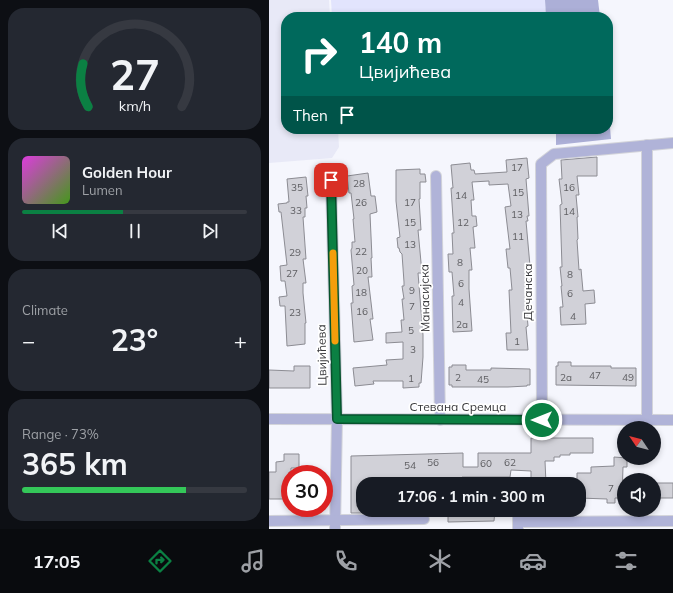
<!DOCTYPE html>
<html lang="en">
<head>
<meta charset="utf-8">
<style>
  body { margin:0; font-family:Mulish,sans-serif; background:#242831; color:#f1f3f6; height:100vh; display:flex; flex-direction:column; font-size:15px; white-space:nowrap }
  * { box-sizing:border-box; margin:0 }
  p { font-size:13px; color:#9ea1a6 }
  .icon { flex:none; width:22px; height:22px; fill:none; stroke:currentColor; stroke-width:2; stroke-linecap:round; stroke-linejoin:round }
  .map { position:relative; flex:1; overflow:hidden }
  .panel { display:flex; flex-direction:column; gap:8px; padding:8px; background:#0d0f14; width:269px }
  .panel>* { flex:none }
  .top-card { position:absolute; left:12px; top:12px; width:332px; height:122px; border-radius:16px; box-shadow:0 2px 6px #0003; background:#00695c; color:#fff; overflow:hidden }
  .needle { width:26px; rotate:305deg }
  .fabs { position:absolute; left:348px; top:421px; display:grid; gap:8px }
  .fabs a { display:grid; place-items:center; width:44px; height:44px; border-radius:50%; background:#171b24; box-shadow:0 2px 6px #0003; font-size:20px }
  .speed { position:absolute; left:12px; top:465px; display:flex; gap:8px; font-size:20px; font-weight:700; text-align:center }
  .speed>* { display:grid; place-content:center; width:52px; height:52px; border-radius:50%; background:#171b24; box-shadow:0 2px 6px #0003; line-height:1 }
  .speed .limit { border:6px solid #d22; background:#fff; color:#111 }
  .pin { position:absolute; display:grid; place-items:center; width:34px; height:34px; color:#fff; margin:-17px; border-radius:8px; box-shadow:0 2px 6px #0006 }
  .me { position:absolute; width:44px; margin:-22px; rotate:270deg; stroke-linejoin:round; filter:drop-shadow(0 0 3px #0008) }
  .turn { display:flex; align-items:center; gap:14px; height:84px; padding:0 12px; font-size:18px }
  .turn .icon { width:52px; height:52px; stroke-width:2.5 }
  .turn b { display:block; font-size:28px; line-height:34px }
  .then { display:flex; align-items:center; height:38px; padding:0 12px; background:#0003; gap:8px; font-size:15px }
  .big { font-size:30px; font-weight:700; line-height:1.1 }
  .panel .widget { flex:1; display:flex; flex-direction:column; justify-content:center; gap:6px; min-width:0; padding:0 14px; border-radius:16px; background:#242831 }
  .panel .dial { align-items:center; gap:0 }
  .dial svg { height:104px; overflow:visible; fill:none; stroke:#363941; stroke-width:7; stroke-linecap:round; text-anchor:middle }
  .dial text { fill:#f1f3f6; stroke:none }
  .song { display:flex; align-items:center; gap:12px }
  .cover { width:48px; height:48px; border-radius:6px; background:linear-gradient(135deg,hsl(300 70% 55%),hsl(100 70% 35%)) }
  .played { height:4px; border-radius:2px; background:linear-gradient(90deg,#0b8043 45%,#363941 45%) }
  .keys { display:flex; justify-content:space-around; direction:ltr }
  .heat { display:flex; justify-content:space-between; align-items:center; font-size:22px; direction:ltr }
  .charge { height:6px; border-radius:3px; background:linear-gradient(90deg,#34c759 73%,#363941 0) }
  .trip { position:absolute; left:87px; top:477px; width:230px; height:40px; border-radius:16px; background:#171b24; box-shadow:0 2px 6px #0003; font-weight:700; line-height:40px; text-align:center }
  .tab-bar { display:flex; height:64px; justify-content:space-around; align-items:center; background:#090b0e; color:#9ea1a6 }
  .tab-bar .icon { width:28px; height:28px }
  .tab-bar .on { color:#0b8043 }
  .tab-bar b { font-size:18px; color:#f1f3f6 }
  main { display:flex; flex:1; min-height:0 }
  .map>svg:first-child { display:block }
</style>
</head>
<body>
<main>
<section class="panel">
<div class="widget dial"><svg viewBox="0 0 100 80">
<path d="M14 69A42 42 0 1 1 86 69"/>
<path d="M14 69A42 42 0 0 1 10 36" stroke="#0b8043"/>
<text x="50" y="56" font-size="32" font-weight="700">27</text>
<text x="50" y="72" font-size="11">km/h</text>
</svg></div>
<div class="widget">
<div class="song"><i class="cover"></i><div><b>Golden Hour</b><p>Lumen</p></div></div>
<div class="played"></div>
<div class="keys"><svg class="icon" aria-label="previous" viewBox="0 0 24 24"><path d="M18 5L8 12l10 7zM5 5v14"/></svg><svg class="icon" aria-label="pause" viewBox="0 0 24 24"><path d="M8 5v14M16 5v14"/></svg><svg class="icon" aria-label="next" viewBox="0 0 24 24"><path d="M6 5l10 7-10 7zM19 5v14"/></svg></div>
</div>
<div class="widget"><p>Climate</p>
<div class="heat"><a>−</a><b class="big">23°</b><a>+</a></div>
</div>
<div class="widget"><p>Range · 73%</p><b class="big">365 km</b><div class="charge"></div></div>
</section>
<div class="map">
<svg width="404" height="529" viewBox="0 0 404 529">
  <rect width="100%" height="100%" fill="#f5f6fd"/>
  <path fill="#e8e9f7" d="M0 0H60L61 17H17V129H69L70 147 63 158 0 163Z"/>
  <path fill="#e2e4fd" d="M62 0H276L277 17H63Z"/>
  <g fill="#acafd7">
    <path d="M276 0H329L331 17H277Z"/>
    <path d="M339 104 342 139 287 145V129H339Z"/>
  </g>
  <g fill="#d1d1d8" stroke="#8c8c93">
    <path d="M328 157V176H308L310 195H307L309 217H308L309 239 308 240 310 270 312 269 314 291 325 290 326 303 316 304 317 324 292 325 291 307H294L292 286H293L291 267H293L291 205 293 204 290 179H293L292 160Z"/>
    <path d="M258 158 260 178 257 179 260 216H258L259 221H257L261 266H259L262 295 259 296 260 304H257L259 326 257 327 259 350H238L237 333H242L240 290H243L241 268H239L237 249H241L236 207 242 206 239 184 220 185V181L203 182 205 200H202L203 216H207L208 226 204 227 206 248H201L203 270H200V289L203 331 184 332 183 296H185L183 272H180L179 254H184L183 233H185L182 188H184L182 165 201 163 202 170H205L206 174 238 172 237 160Z"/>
    <path d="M151 169V174H156L157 182H151V199H150L152 230H149L153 273H149L154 335V357L152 383H150V387L134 388V381H104L105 384 86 386 84 368 118 365 117 360 134 359V342L117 343V333L133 332 132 320H135L133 299H135L133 286H135V282L133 254 131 252 130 248H129L128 238 131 237 127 201V170Z"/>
    <path d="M99 173 102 196H106L108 212 101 214 103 258H102L103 277H99L104 319H101L104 340 85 342 82 303H84L83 286 85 285 82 250 83 248V242H86L84 219H85L82 193H80L78 176Z"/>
    <path d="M37 177 39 196H37L38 208H36V217H34L37 259H34L37 283H34V293L37 323H36V344L18 346 16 306H11L10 297 18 296 16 281H12L11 266 18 265 12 212H10L9 204 18 203V202H20L18 179Z"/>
    <path d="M289 362H302V366H342V368H367V386L287 385V366H289Z"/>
    <path d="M183 365H197V370H222V368L261 369V385H258V386L239 387H183V385H180V367H183Z"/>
    <path d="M25 366H41V388H0V370L25 371Z"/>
    <path d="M262 438H324V453H301V455H291V457H285V461H276L277 484H262V471L242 470 241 477H193V484H94V513H82V456L194 453V467H209V453H262Z"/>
    <path d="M15 454H30V468H22V472H20L21 499H0V472H7V462L15 461Z"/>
    <path d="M345 457 358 458V467H354L353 498H346V503H338V499L310 498V484H308V473H322V467L345 466Z"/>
    <rect x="385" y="483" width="19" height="15"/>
    <path d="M179 510H226L225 521 179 522Z"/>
  </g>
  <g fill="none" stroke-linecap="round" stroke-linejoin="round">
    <g stroke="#d3d4da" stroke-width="12">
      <g id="street">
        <path d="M378 145V421"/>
        <path d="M167 176 171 420"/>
        <path d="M62 181 68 419 66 529"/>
        <path d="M0 419 404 420"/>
        <path d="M273 420 272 164 285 154 404 143"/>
        <path d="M249 510V528"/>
        <path d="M0 521 155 519"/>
        <path d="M249 522 404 521"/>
      </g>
    </g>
    <use href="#street" stroke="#b0b3d8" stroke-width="10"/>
  </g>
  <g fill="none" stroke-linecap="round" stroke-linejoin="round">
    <g stroke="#07532c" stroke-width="10">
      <path id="route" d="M62 180 68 419 273 420"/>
    </g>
    <use href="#route" stroke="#0b8043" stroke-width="7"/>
    <path stroke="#f59e0b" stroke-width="7" d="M64 253 66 341"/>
  </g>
  <g text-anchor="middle" stroke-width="3.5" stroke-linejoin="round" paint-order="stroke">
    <g font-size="10" fill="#5e5e62">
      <text x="248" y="171">17</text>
      <text x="90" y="187">28</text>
      <text x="28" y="191">35</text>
      <text x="300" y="191">16</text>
      <text x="249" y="196">15</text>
      <text x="192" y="199">14</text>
      <text x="92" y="206">26</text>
      <text x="141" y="206">17</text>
      <text x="27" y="214">33</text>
      <text x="300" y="215">14</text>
      <text x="248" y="218">13</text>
      <text x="141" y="226">15</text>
      <text x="194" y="226">12</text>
      <text x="249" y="240">11</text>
      <text x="141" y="248">13</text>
      <text x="92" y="255">22</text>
      <text x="26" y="256">29</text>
      <text x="191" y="266">8</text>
      <text x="93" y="274">20</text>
      <text x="23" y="277">27</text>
      <text x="301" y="278">8</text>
      <text x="192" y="287">6</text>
      <text x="143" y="294">9</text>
      <text x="92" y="296">18</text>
      <text x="301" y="297">6</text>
      <text x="192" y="306">4</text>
      <text x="143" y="310">7</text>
      <text x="93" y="315">16</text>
      <text x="26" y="316">23</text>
      <text x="304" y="320">4</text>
      <text x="193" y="328">2a</text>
      <text x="142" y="334">5</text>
      <text x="248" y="345">1</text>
      <text x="144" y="353">3</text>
      <text x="326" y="379">47</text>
      <text x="189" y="381">2</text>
      <text x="297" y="381">2a</text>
      <text x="359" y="381">49</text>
      <text x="142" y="382">1</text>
      <text x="214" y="383">45</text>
      <text x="164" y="466">56</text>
      <text x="241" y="466">62</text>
      <text x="217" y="467">60</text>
      <text x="141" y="469">54</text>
      <text x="342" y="492">7</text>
    </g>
    <g font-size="12" fill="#37373a" stroke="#fff">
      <text transform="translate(259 292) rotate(-90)" y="4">Дечанска</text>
      <text transform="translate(156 298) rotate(-91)" y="4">Манасијска</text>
      <text transform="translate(53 355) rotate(-91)" y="4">Цвијићева</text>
      <text x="189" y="411">Стевана Сремца</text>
    </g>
  </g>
</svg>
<div class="fabs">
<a><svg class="needle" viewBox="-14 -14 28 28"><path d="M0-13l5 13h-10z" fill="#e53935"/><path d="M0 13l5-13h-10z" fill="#9ea1a6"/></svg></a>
<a><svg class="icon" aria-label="sound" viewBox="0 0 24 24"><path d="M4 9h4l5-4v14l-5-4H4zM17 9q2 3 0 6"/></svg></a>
</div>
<div class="speed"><div class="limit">30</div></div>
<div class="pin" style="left:62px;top:180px;background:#d93025"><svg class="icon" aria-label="arrive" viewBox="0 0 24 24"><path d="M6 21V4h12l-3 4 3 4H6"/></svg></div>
<svg class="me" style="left:273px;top:420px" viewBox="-20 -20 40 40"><circle r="17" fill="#0b8043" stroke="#fff" stroke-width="3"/><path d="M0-11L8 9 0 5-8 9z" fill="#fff"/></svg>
<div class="trip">17:06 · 1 min · 300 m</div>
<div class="top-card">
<div class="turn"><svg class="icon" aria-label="right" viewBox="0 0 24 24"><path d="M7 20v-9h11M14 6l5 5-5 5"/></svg><div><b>140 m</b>Цвијићева</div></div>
<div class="then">Then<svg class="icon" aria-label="arrive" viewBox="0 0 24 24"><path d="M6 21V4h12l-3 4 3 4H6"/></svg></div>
</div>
</div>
</main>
<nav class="tab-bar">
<b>17:05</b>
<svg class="icon on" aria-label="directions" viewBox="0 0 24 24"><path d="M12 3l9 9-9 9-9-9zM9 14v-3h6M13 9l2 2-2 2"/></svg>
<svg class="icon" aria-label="music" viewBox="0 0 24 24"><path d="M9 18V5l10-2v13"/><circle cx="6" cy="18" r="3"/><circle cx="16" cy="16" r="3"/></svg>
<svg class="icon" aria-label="phone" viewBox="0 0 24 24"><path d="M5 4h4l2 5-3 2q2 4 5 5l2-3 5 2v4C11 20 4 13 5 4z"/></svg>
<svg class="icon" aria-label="climate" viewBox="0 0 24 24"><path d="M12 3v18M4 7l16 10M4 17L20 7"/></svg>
<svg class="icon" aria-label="car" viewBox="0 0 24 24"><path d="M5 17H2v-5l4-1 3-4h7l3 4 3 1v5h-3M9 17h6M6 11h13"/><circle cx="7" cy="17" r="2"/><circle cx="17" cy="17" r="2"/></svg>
<svg class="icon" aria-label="filters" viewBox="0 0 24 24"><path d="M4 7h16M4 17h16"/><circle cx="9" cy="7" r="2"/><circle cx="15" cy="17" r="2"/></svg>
</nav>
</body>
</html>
